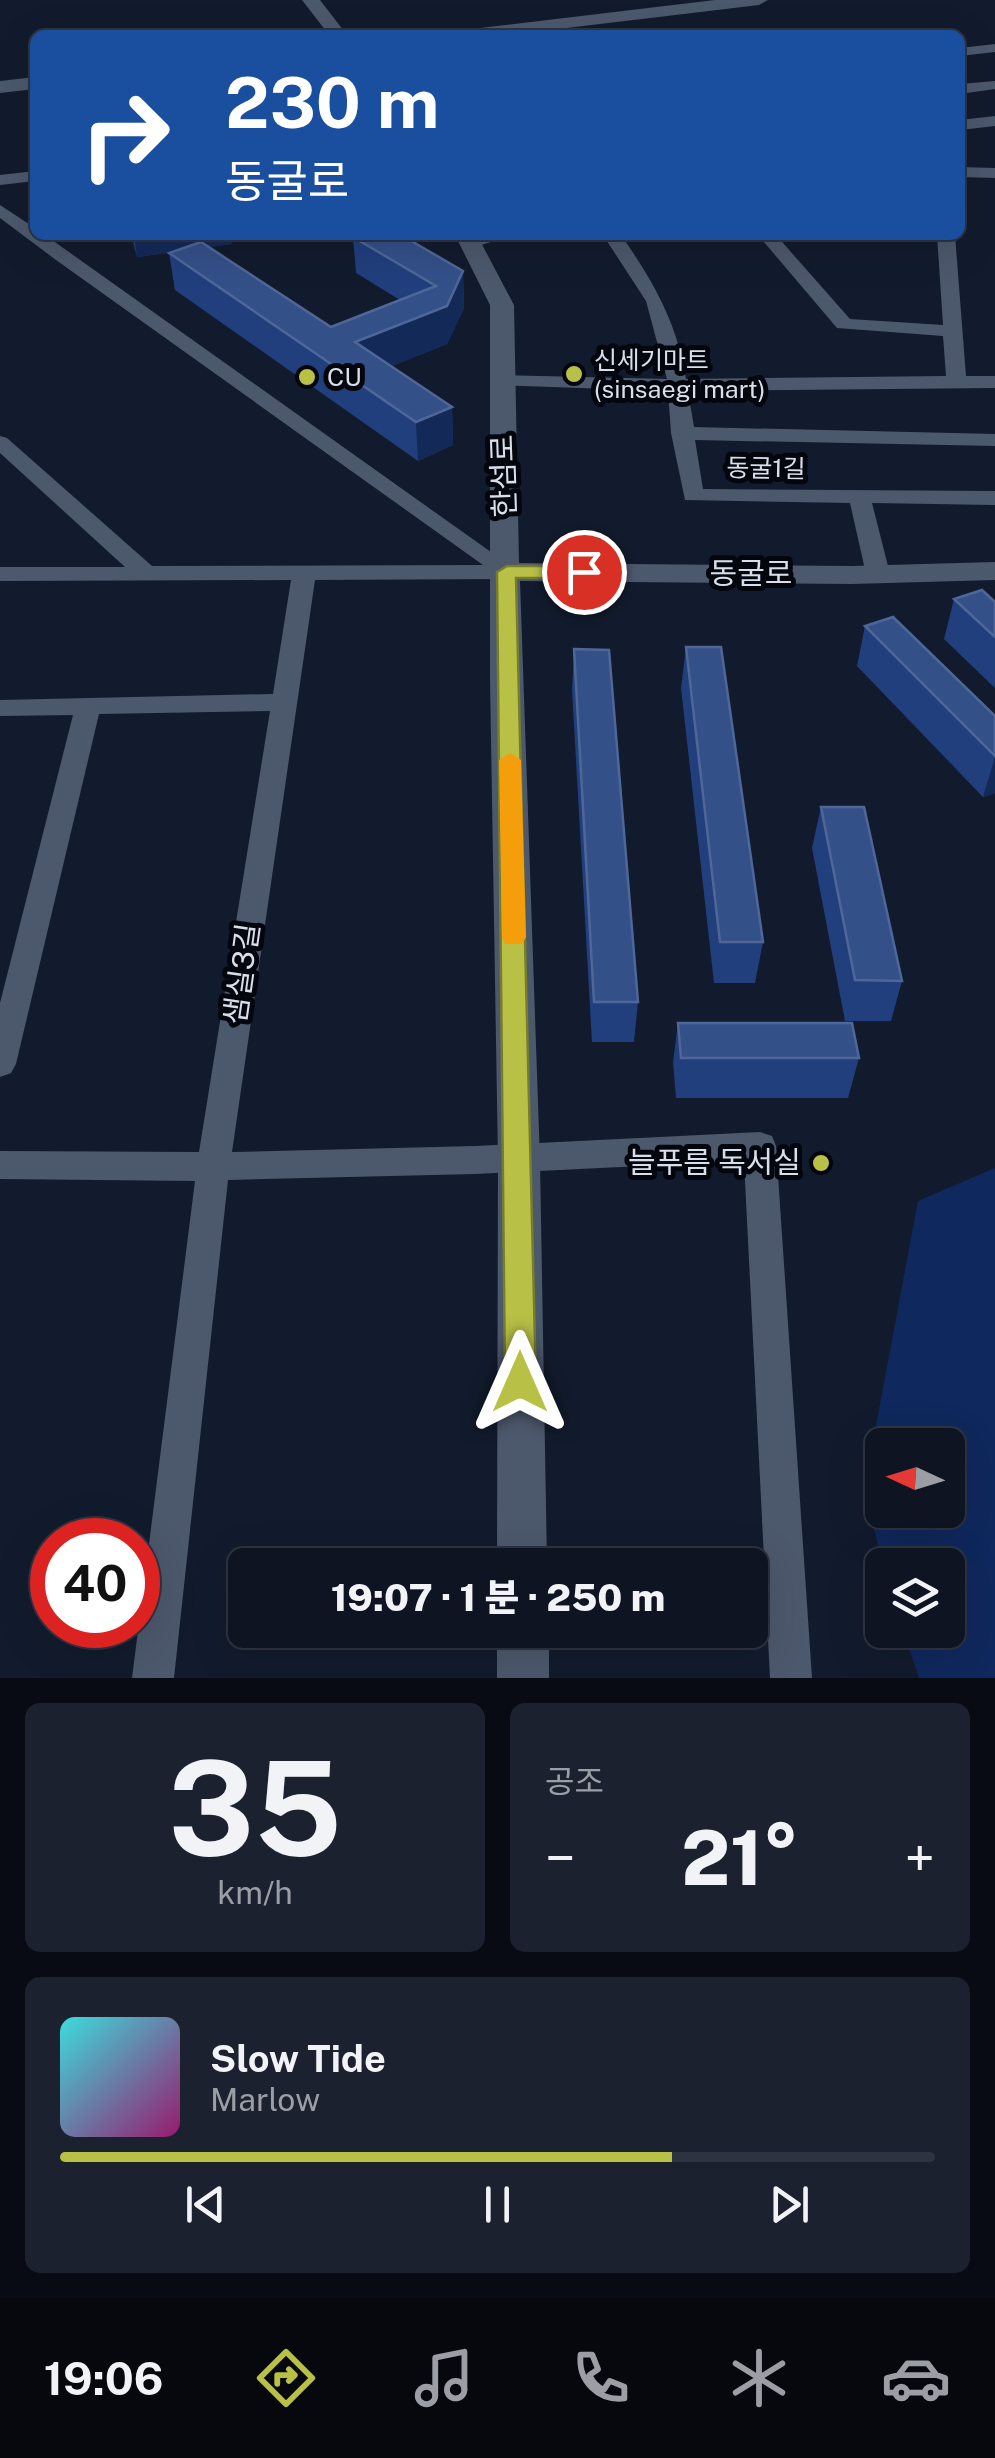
<!DOCTYPE html>
<html lang="ko">
<head>
<meta charset="utf-8">
<style>
  body { margin:0; font-family:"Public Sans","Noto Sans KR",sans-serif; background:#1c212f; color:#f1f3f6; height:100vh; display:flex; flex-direction:column; font-size:38px; white-space:nowrap }
  * { box-sizing:border-box; margin:0 }
  p { font-size:32px; color:#9b9ea5 }
  .icon { flex:none; width:55px; height:55px; fill:none; stroke:currentColor; stroke-width:2; stroke-linecap:round; stroke-linejoin:round }
  .map { position:relative; height:1678px; overflow:hidden }
  .side { display:flex; flex-direction:column; gap:25px; padding:25px; background:#080b13; flex:1 }
  .side>* { flex:none }
  .guide { position:absolute; left:30px; top:30px; width:935px; height:210px; border-radius:15px; box-shadow:0 10px 40px #0002,0 0 0 2px #2e3340; background:#1a4fa0; color:#fff; overflow:hidden }
  .needle { width:65px; rotate:274deg }
  .buttons { position:absolute; left:865px; top:1428px; display:grid; gap:20px }
  .buttons a { display:grid; place-items:center; width:100px; height:100px; border-radius:15px; background:#0e1422; box-shadow:0 10px 40px #0002,0 0 0 2px #2e3340; font-size:50px }
  .speed { position:absolute; left:30px; top:1518px; display:flex; gap:20px; font-size:50px; font-weight:700; text-align:center }
  .speed>* { display:grid; place-content:center; width:130px; height:130px; border-radius:50%; background:#0e1422; box-shadow:0 10px 40px #0002,0 0 0 2px #2e3340; line-height:1 }
  .speed .limit { border:15px solid #d22; background:#fff; color:#111 }
  .pin { position:absolute; display:grid; place-items:center; width:85px; height:85px; color:#fff; margin:-42px; border:5px solid #fff; border-radius:50%; box-shadow:0 2px 10px #0007 }
  .me { position:absolute; width:110px; margin:-55px; rotate:0deg; stroke-linejoin:round; filter:drop-shadow(0 0 8px #0008) }
  .turn { display:flex; align-items:center; gap:35px; height:210px; padding:0 30px; font-size:45px }
  .turn .icon { width:130px; height:130px; stroke-width:2.5 }
  .turn b { display:block; font-size:70px; line-height:85px }
  .big { font-size:75px; font-weight:800; line-height:1.1 }
  .side .card { flex:1; display:flex; flex-direction:column; justify-content:center; gap:15px; min-width:0; padding:0 35px; border-radius:15px; background:#1c212f }
  .side .dial { align-items:center; gap:0 }
  .dial b { font-size:130px; line-height:1 }
  .song { display:flex; align-items:center; gap:30px }
  .cover { width:120px; height:120px; border-radius:15px; background:linear-gradient(135deg,hsl(180 70% 55%),hsl(320 70% 35%)) }
  .played { height:10px; border-radius:5px; background:linear-gradient(90deg,#b9c046 70%,#2e3340 70%) }
  .keys { display:flex; justify-content:space-around; direction:ltr }
  .heat { display:flex; justify-content:space-between; align-items:center; font-size:55px; direction:ltr }
  .side .tiles { flex:1; display:grid; gap:25px; grid-template-columns:1fr 1fr }
  .card:last-child { grid-column:span 2 }
  .trip { position:absolute; left:228px; top:1548px; width:540px; height:100px; border-radius:15px; background:#0e1422; box-shadow:0 10px 40px #0002,0 0 0 2px #2e3340; font-weight:800; line-height:100px; text-align:center }
  .tab-bar { display:flex; height:160px; justify-content:space-around; align-items:center; background:#06080e; color:#9b9ea5 }
  .tab-bar .icon { width:70px; height:70px }
  .tab-bar .on { color:#b9c046 }
  .tab-bar b { font-size:45px; color:#f1f3f6 }
  .map>svg:first-child { display:block }
</style>
</head>
<body>
<div class="map">
<svg width="995" height="1678" viewBox="0 0 995 1678">
  <rect width="100%" height="100%" fill="#121b2d"/>
  <path fill="#0f285d" fill-rule="evenodd" d="M995 1168V1678H919L903 1630H948V1565H883L864 1490 918 1201ZM882 1445H948V1510H882Z"/>
  <g fill="none" stroke-linecap="round" stroke-linejoin="round">
    <g fill="#4c586c" fill-rule="evenodd">
      <path d="M995 44V52L960 56V48Z"/>
      <path d="M995 81V89L960 94V84Z"/>
      <path d="M995 116V126L960 130V120Z"/>
      <path d="M960 167 995 168V178L960 177Z"/>
      <path d="M35 171V181L0 185V175Z"/>
      <path d="M0 205 35 228V235H45L519 572 507 579 315 580 232 1152 475 1146 760 1132 772 1136 776 1146 812 1678H770L744 1161 475 1174 228 1180 174 1678H132L195 1181 0 1179V1151L199 1152 270 711 99 714 16 1064 11 1073 0 1077V1003L73 715 0 716V700L273 694 291 580 0 581V567H125L0 453V436L7 438 152 566 483 565 56 260 0 218Z"/>
      <path d="M482 235H512L472 248 463 243Z"/>
      <path d="M603 235H621C653 281 677 322 686 379L946 376 943 336 837 328 758 235H776L850 319 943 325 937 235H955L966 376H995V388L688 391 694 427 995 434V446L695 440 703 489 995 491V505L872 503 890 574 878 581 866 574 850 503 685 500 671 433 668 391 494 385 491 381 501 375 667 379 646 301Z"/>
    </g>
    <g fill="#4c586c" fill-rule="evenodd">
      <path d="M302 0H320L347 35H329Z"/>
      <path d="M715 0H768L759 5 508 35H454L463 30Z"/>
      <path d="M35 77V89L0 93V81Z"/>
      <path d="M455 235H477L514 305 519 563 852 566 995 562V580L852 584 520 581 540 1161 547 1565H497L498 1161 490 679V305Z"/>
      <rect x="497" y="1630" width="52" height="48"/>
    </g>
  </g>
  <g fill="#213f7d">
    <path d="M131 235H230L232 244 208 247 331 327 400 300 356 273 353 237 463 271 464 308 447 344 392 366 452 407 453 445 418 461 175 290 169 253 174 252 137 257Z"/>
    <path d="M954 599 995 602V688L944 639Z"/>
    <path d="M865 626 995 716V793L983 797 857 666Z"/>
    <path d="M686 647 763 942 755 983H714L681 688Z"/>
    <path d="M574 649 638 1002 634 1042H592L572 690Z"/>
    <path d="M821 807 902 981 891 1021H845L812 848Z"/>
    <path d="M678 1023 859 1058 848 1098H676L673 1062Z"/>
  </g>
  <g fill="#132958">
    <path d="M134 235H230L232 244 137 257Z"/>
    <path d="M463 271 464 308 447 344 358 380 355 342Z"/>
    <path d="M452 407 453 445 418 461 416 422Z"/>
    <path d="M995 757V793L983 797Z"/>
  </g>
  <g fill="#345089" stroke="#4e6798" stroke-width="2.5">
    <path d="M358 235H401L463 271 447 306 355 342 452 407 416 422 169 253 201 242 331 327 436 286 353 237Z"/>
    <path d="M982 590 995 602V637L954 599Z"/>
    <path d="M893 617 995 716V756L865 626Z"/>
    <path d="M686 647H721L763 942H720Z"/>
    <path d="M574 649 609 650 638 1002H594Z"/>
    <path d="M821 807H864L902 981 855 980Z"/>
    <path d="M678 1023H852L859 1058H681Z"/>
  </g>
  <path fill="#b9c046" stroke="#787d2e" stroke-width="2.5" d="M507 566H584L593 572 584 578H516L536 1382 531 1392 520 1396 510 1392 505 1382 497 572Z"/>
  <path fill="#f59e0b" d="M510 753 521 760 526 937 522 944H505L502 937 499 760Z"/>
  <g fill="#b9c046" stroke="#04060d" stroke-width="4">
    <circle cx="574" cy="374" r="10"/>
    <circle cx="307" cy="377" r="10"/>
    <circle cx="821" cy="1163" r="10"/>
  </g>
  <g text-anchor="middle" stroke-width="10" stroke-linejoin="round" paint-order="stroke">
    <g font-size="25" fill="#d8dfeb" stroke="#04060d" text-anchor="start">
      <text x="594" y="369">신세기마트<tspan x="594" dy="29">(sinsaegi mart)</tspan></text>
      <text x="327" y="386">CU</text>
    </g>
    <g font-size="25" fill="#d8dfeb" stroke="#04060d">
      <text transform="translate(766 468) rotate(1)" y="9">동굴1길</text>
    </g>
    <g font-size="30" fill="#d8dfeb" stroke="#04060d">
      <text transform="translate(504 476) rotate(-92)" y="10">한섬로</text>
      <text x="751" y="584">동굴로</text>
      <text transform="translate(242 974) rotate(-82)" y="10">샘실3길</text>
    </g>
    <g font-size="30" fill="#d8dfeb" stroke="#04060d" text-anchor="end">
      <text x="801" y="1173">늘푸름 독서실</text>
    </g>
  </g>
</svg>
<div class="buttons">
<a><svg class="needle" viewBox="-14 -14 28 28"><path d="M0-13l5 13h-10z" fill="#e53935"/><path d="M0 13l5-13h-10z" fill="#9b9ea5"/></svg></a>
<a><svg class="icon" aria-label="layers" viewBox="0 0 24 24"><path d="M12 4l9 5-9 5-9-5zM3 14l9 5 9-5"/></svg></a>
</div>
<div class="speed"><div class="limit">40</div></div>
<div class="pin" style="left:584px;top:572px;background:#d93025"><svg class="icon" aria-label="arrive" viewBox="0 0 24 24"><path d="M6 21V4h12l-3 4 3 4H6"/></svg></div>
<svg class="me" style="left:520px;top:1382px" viewBox="-20 -20 40 40"><path d="M0-17L14 15 0 8-14 15z" fill="#b9c046" stroke="#fff" stroke-width="4"/></svg>
<div class="trip">19:07 · 1 분 · 250 m</div>
<div class="guide">
<div class="turn"><svg class="icon" aria-label="right" viewBox="0 0 24 24"><path d="M7 20v-9h11M14 6l5 5-5 5"/></svg><div><b>230 m</b>동굴로</div></div>
</div>
</div>
<section class="side">
<div class="tiles">
<div class="card dial"><b>35</b><p>km/h</p></div>
<div class="card"><p>공조</p>
<div class="heat"><a>−</a><b class="big">21°</b><a>+</a></div>
</div>
<div class="card">
<div class="song"><i class="cover"></i><div><b>Slow Tide</b><p>Marlow</p></div></div>
<div class="played"></div>
<div class="keys"><svg class="icon" aria-label="previous" viewBox="0 0 24 24"><path d="M18 5L8 12l10 7zM5 5v14"/></svg><svg class="icon" aria-label="pause" viewBox="0 0 24 24"><path d="M8 5v14M16 5v14"/></svg><svg class="icon" aria-label="next" viewBox="0 0 24 24"><path d="M6 5l10 7-10 7zM19 5v14"/></svg></div>
</div>
</div>
</section>
<nav class="tab-bar">
<b>19:06</b>
<svg class="icon on" aria-label="directions" viewBox="0 0 24 24"><path d="M12 3l9 9-9 9-9-9zM9 14v-3h6M13 9l2 2-2 2"/></svg>
<svg class="icon" aria-label="music" viewBox="0 0 24 24"><path d="M9 18V5l10-2v13"/><circle cx="6" cy="18" r="3"/><circle cx="16" cy="16" r="3"/></svg>
<svg class="icon" aria-label="phone" viewBox="0 0 24 24"><path d="M5 4h4l2 5-3 2q2 4 5 5l2-3 5 2v4C11 20 4 13 5 4z"/></svg>
<svg class="icon" aria-label="climate" viewBox="0 0 24 24"><path d="M12 3v18M4 7l16 10M4 17L20 7"/></svg>
<svg class="icon" aria-label="car" viewBox="0 0 24 24"><path d="M5 17H2v-5l4-1 3-4h7l3 4 3 1v5h-3M9 17h6M6 11h13"/><circle cx="7" cy="17" r="2"/><circle cx="17" cy="17" r="2"/></svg>
</nav>
</body>
</html>
